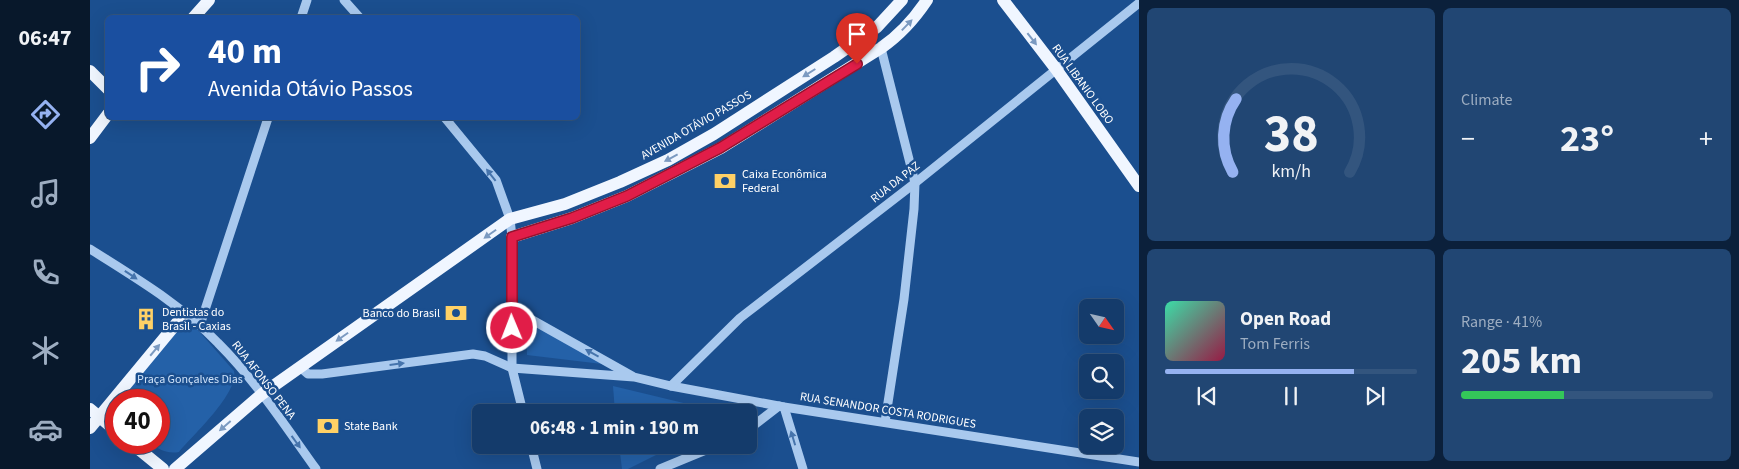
<!DOCTYPE html>
<html lang="en">
<head>
<meta charset="utf-8">
<style>
  body { margin:0; font-family:"Source Sans 3",sans-serif; background:#214673; color:#f1f3f6; height:100vh; display:flex; flex-direction:column; font-size:19px; white-space:nowrap }
  * { box-sizing:border-box; margin:0 }
  p { font-size:16px; color:#9dadc1 }
  .icon { flex:none; width:28px; height:28px; fill:none; stroke:currentColor; stroke-width:2; stroke-linecap:round; stroke-linejoin:round }
  .map { position:relative; flex:1; overflow:hidden }
  .sheet { display:flex; flex-direction:column; gap:8px; padding:8px; background:#0b203b; width:600px }
  .sheet>* { flex:none }
  .top-card { position:absolute; left:15px; top:15px; width:475px; height:105px; border-radius:8px; box-shadow:0 5px 20px #0002,0 0 0 1px #33557e; background:#1a4fa0; color:#fff; overflow:hidden }
  .needle { width:32px; rotate:124deg }
  .controls { position:absolute; left:989px; top:299px; display:grid; gap:10px }
  .controls a { display:grid; place-items:center; width:45px; height:45px; border-radius:8px; background:#143b6b; box-shadow:0 5px 20px #0002,0 0 0 1px #33557e; font-size:25px }
  .speed { position:absolute; left:15px; top:389px; display:flex; gap:10px; font-size:25px; font-weight:700; text-align:center }
  .speed>* { display:grid; place-content:center; width:65px; height:65px; border-radius:50%; background:#143b6b; box-shadow:0 5px 20px #0002,0 0 0 1px #33557e; line-height:1 }
  .speed .limit { border:8px solid #d22; background:#fff; color:#111 }
  .pin { position:absolute; display:grid; place-items:center; width:42px; height:42px; color:#fff; margin:-51px -21px; border-radius:50% 50% 50% 0; rotate:-45deg; box-shadow:0 0 5px #0007 }
  .pin .icon { rotate:45deg }
  .me { position:absolute; width:55px; margin:-28px; rotate:359deg; stroke-linejoin:round; filter:drop-shadow(0 0 4px #0008) }
  .turn { display:flex; align-items:center; gap:18px; height:105px; padding:0 20px; font-size:22px }
  .turn .icon { width:65px; height:65px; stroke-width:2.5 }
  .turn b { display:block; font-size:35px; line-height:42px }
  .big { font-size:38px; font-weight:700; line-height:1.1 }
  .sheet .card { flex:1; display:flex; flex-direction:column; justify-content:center; gap:8px; min-width:0; padding:0 18px; border-radius:8px; background:#214673 }
  .sheet .dial { align-items:center; gap:0 }
  .dial svg { height:130px; overflow:visible; fill:none; stroke:#33557e; stroke-width:7; stroke-linecap:round; text-anchor:middle }
  .dial text { fill:#f1f3f6; stroke:none }
  .song { display:flex; align-items:center; gap:15px }
  .cover { width:60px; height:60px; border-radius:8px; background:linear-gradient(135deg,hsl(160 70% 55%),hsl(340 70% 35%)) }
  .played { height:5px; border-radius:2px; background:linear-gradient(90deg,#95b2f1 75%,#33557e 75%) }
  .keys { display:flex; justify-content:space-around; direction:ltr }
  .heat { display:flex; justify-content:space-between; align-items:center; font-size:28px; direction:ltr }
  .charge { height:8px; border-radius:4px; background:linear-gradient(90deg,#34c759 41%,#33557e 0) }
  .sheet .tiles { flex:1; display:grid; gap:8px; grid-template-columns:repeat(2,1fr) }
  .trip { position:absolute; left:382px; top:404px; width:285px; height:50px; border-radius:8px; background:#143b6b; box-shadow:0 5px 20px #0002,0 0 0 1px #33557e; font-weight:700; line-height:50px; text-align:center }
  main { display:flex; flex:1; min-height:0 }
  .tabs { display:flex; flex-direction:column; width:90px; justify-content:space-around; align-items:center; background:#08182b; color:#9dadc1 }
  .tabs .icon { width:35px; height:35px }
  .tabs .on { color:#95b2f1 }
  .tabs b { font-size:22px; color:#f1f3f6 }
  .map>svg:first-child { display:block }
</style>
</head>
<body>
<main>
<nav class="tabs">
<b>06:47</b>
<svg class="icon on" aria-label="directions" viewBox="0 0 24 24"><path d="M12 3l9 9-9 9-9-9zM9 14v-3h6M13 9l2 2-2 2"/></svg>
<svg class="icon" aria-label="music" viewBox="0 0 24 24"><path d="M9 18V5l10-2v13"/><circle cx="6" cy="18" r="3"/><circle cx="16" cy="16" r="3"/></svg>
<svg class="icon" aria-label="phone" viewBox="0 0 24 24"><path d="M5 4h4l2 5-3 2q2 4 5 5l2-3 5 2v4C11 20 4 13 5 4z"/></svg>
<svg class="icon" aria-label="climate" viewBox="0 0 24 24"><path d="M12 3v18M4 7l16 10M4 17L20 7"/></svg>
<svg class="icon" aria-label="car" viewBox="0 0 24 24"><path d="M5 17H2v-5l4-1 3-4h7l3 4 3 1v5h-3M9 17h6M6 11h13"/><circle cx="7" cy="17" r="2"/><circle cx="17" cy="17" r="2"/></svg>
</nav>
<div class="map">
<svg width="1049" height="469" viewBox="0 0 1049 469">
  <rect width="100%" height="100%" fill="#1b4f8f"/>
  <g fill="#2461a8">
    <path d="M436 313 512 364 437 355Z"/>
    <path d="M96 327 106 328 144 371C149 393 103 435 89 452 77 454 70 450 60 443L69 442V400H26V414L18 406 26 393 82 329Z"/>
    <path d="M523 386 631 412H525Z"/>
    <path d="M529 445H586L538 469H532Z"/>
  </g>
  <g fill="none" stroke-linecap="round" stroke-linejoin="round">
    <g stroke="#a9c9ee" stroke-width="9">
      <path d="M254 0 270 18"/>
      <path d="M211 18 217 0"/>
      <path d="M791 48 825 183 824 209 814 299 795 422"/>
      <path d="M355 118 406 180 420 219 422 237V368L433 412"/>
      <path d="M0 249C44 277 92 305 128 343 166 381 195 426 226 469"/>
      <path d="M421 308 542 376"/>
      <path d="M110 325 178 118"/>
      <path d="M210 367 218 374H232L383 354 395 356 422 368 544 377 581 386 694 407 1049 462"/>
      <path d="M581 386 650 318 825 183 1049 3"/>
      <path d="M694 407 713 469"/>
      <path d="M659 429 689 406"/>
      <path d="M441 445 447 469"/>
      <path d="M570 469 628 445"/>
    </g>
    <g stroke="#f0f6ff" stroke-width="12">
      <path d="M913 0 966 69 1049 186"/>
      <path d="M103 18 119 0"/>
      <path d="M0 71 18 89"/>
      <path d="M0 138 18 114"/>
      <path d="M422 237 482 218 537 196 631 148 791 48C810 35 825 18 837 0"/>
      <path d="M0 409 26 431"/>
      <path d="M0 428 95 313"/>
      <path d="M40 442 73 469"/>
      <path d="M85 469 172 394 420 219 475 204 530 182 578 160 624 134 744 57 787 27 812 0"/>
    </g>
  </g>
  <defs><path id="oneway-solid" d="M-6-.8H1V-3.2L6.5 0L1 3.2V.8H-6Z" transform="scale(1.25)"/></defs>
  <g fill="#7b9ac1">
    <use href="#oneway-solid" transform="translate(817 25) rotate(-46)"/>
    <use href="#oneway-solid" transform="translate(942 39) rotate(52)"/>
    <use href="#oneway-solid" transform="translate(719 73) rotate(148)"/>
    <use href="#oneway-solid" transform="translate(581 158) rotate(152)"/>
    <use href="#oneway-solid" transform="translate(400 234) rotate(145)"/>
    <use href="#oneway-solid" transform="translate(252 337) rotate(145)"/>
    <use href="#oneway-solid" transform="translate(65 350) rotate(-50)"/>
    <use href="#oneway-solid" transform="translate(135 426) rotate(139)"/>
  </g>
  <g fill="#4674ac">
    <use href="#oneway-solid" transform="translate(401 175) rotate(-128)"/>
    <use href="#oneway-solid" transform="translate(41 275) rotate(34)"/>
    <use href="#oneway-solid" transform="translate(502 353) rotate(-151)"/>
    <use href="#oneway-solid" transform="translate(307 364) rotate(-7)"/>
    <use href="#oneway-solid" transform="translate(703 438) rotate(-107)"/>
    <use href="#oneway-solid" transform="translate(206 442) rotate(54)"/>
  </g>
  <g fill="none" stroke-linecap="round" stroke-linejoin="round">
    <g stroke="#92132f" stroke-width="12">
      <path id="route" d="M422 328V237L482 218 537 196 630 148 767 64"/>
    </g>
    <use href="#route" stroke="#e11d48" stroke-width="9"/>
  </g>
  <defs>
    <g id="bank-bare" transform="scale(1.725)"><path d="M-6-4H6V4H-6ZM0-2.3a2.3 2.3 0 1 0 0 4.6a2.3 2.3 0 1 0 0-4.6Z" fill="#ffd166" stroke="#1b4f8f" stroke-width="2.5" paint-order="stroke"/></g>
    <g id="building-bare" transform="scale(1.725)"><path d="M-4-6H4V6H1V3H-1V6H-4ZM-2.5-4.3h1.7v1.8h-1.7ZM.8-4.3h1.7v1.8H.8ZM-2.5-1h1.7V.8h-1.7ZM.8-1h1.7V.8H.8Z" fill="#ffd166" stroke="#1b4f8f" stroke-width="2.5" paint-order="stroke"/></g>
  </defs>
  <g fill-rule="evenodd">
    <use href="#bank-bare" x="635" y="181"/>
    <use href="#bank-bare" x="366" y="313"/>
    <use href="#building-bare" x="56" y="319"/>
    <use href="#bank-bare" x="238" y="426"/>
  </g>
  <g text-anchor="middle" stroke-width="5" stroke-linejoin="round" paint-order="stroke">
    <g font-size="12" fill="#fff" stroke="#1b4f8f">
      <text transform="translate(993 84) rotate(54)" y="4">RUA LIBANIO LOBO</text>
      <text transform="translate(606 125) rotate(-30)" y="4">AVENIDA OTÁVIO PASSOS</text>
      <text transform="translate(805 182) rotate(-38)" y="4">RUA DA PAZ</text>
      <text transform="translate(174 380) rotate(52)" y="4">RUA AFONSO PENA</text>
      <text transform="translate(798 410) rotate(9)" y="4">RUA SENANDOR COSTA RODRIGUES</text>
    </g>
    <g font-size="12" fill="#fff" stroke="#1b4f8f" text-anchor="start">
      <text x="652" y="178">Caixa Econômica<tspan x="652" dy="14">Federal</tspan></text>
      <text x="72" y="316">Dentistas do<tspan x="72" dy="14">Brasil - Caxias</tspan></text>
      <text x="350" y="317" text-anchor="end">Banco do Brasil</text>
      <text x="254" y="430">State Bank</text>
    </g>
    <g font-size="12" fill="#cfe3fa" stroke="#1b4f8f">
      <text x="100" y="383">Praça Gonçalves Dias</text>
    </g>
  </g>
</svg>
<div class="controls">
<a><svg class="needle" viewBox="-14 -14 28 28"><path d="M0-13l5 13h-10z" fill="#e53935"/><path d="M0 13l5-13h-10z" fill="#9dadc1"/></svg></a>
<a><svg class="icon" aria-label="search" viewBox="0 0 24 24"><circle cx="10" cy="10" r="6"/><path d="M15 15l6 6"/></svg></a>
<a><svg class="icon" aria-label="layers" viewBox="0 0 24 24"><path d="M12 4l9 5-9 5-9-5zM3 14l9 5 9-5"/></svg></a>
</div>
<div class="speed"><div class="limit">40</div></div>
<div class="pin" style="left:767px;top:64px;background:#d93025"><svg class="icon" aria-label="arrive" viewBox="0 0 24 24"><path d="M6 21V4h12l-3 4 3 4H6"/></svg></div>
<svg class="me" style="left:422px;top:328px" viewBox="-20 -20 40 40"><circle r="17" fill="#e11d48" stroke="#fff" stroke-width="3"/><path d="M0-11L8 9 0 5-8 9z" fill="#fff"/></svg>
<div class="trip">06:48 · 1 min · 190 m</div>
<div class="top-card">
<div class="turn"><svg class="icon" aria-label="right" viewBox="0 0 24 24"><path d="M7 20v-9h11M14 6l5 5-5 5"/></svg><div><b>40 m</b>Avenida Otávio Passos</div></div>
</div>
</div>
<section class="sheet">
<div class="tiles">
<div class="card dial"><svg viewBox="0 0 100 80">
<path d="M14 69A42 42 0 1 1 86 69"/>
<path d="M14 69A42 42 0 0 1 16 24" stroke="#95b2f1"/>
<text x="50" y="56" font-size="32" font-weight="700">38</text>
<text x="50" y="72" font-size="11">km/h</text>
</svg></div>
<div class="card"><p>Climate</p>
<div class="heat"><a>−</a><b class="big">23°</b><a>+</a></div>
</div>
<div class="card">
<div class="song"><i class="cover"></i><div><b>Open Road</b><p>Tom Ferris</p></div></div>
<div class="played"></div>
<div class="keys"><svg class="icon" aria-label="previous" viewBox="0 0 24 24"><path d="M18 5L8 12l10 7zM5 5v14"/></svg><svg class="icon" aria-label="pause" viewBox="0 0 24 24"><path d="M8 5v14M16 5v14"/></svg><svg class="icon" aria-label="next" viewBox="0 0 24 24"><path d="M6 5l10 7-10 7zM19 5v14"/></svg></div>
</div>
<div class="card"><p>Range · 41%</p><b class="big">205 km</b><div class="charge"></div></div>
</div>
</section>
</main>
</body>
</html>
